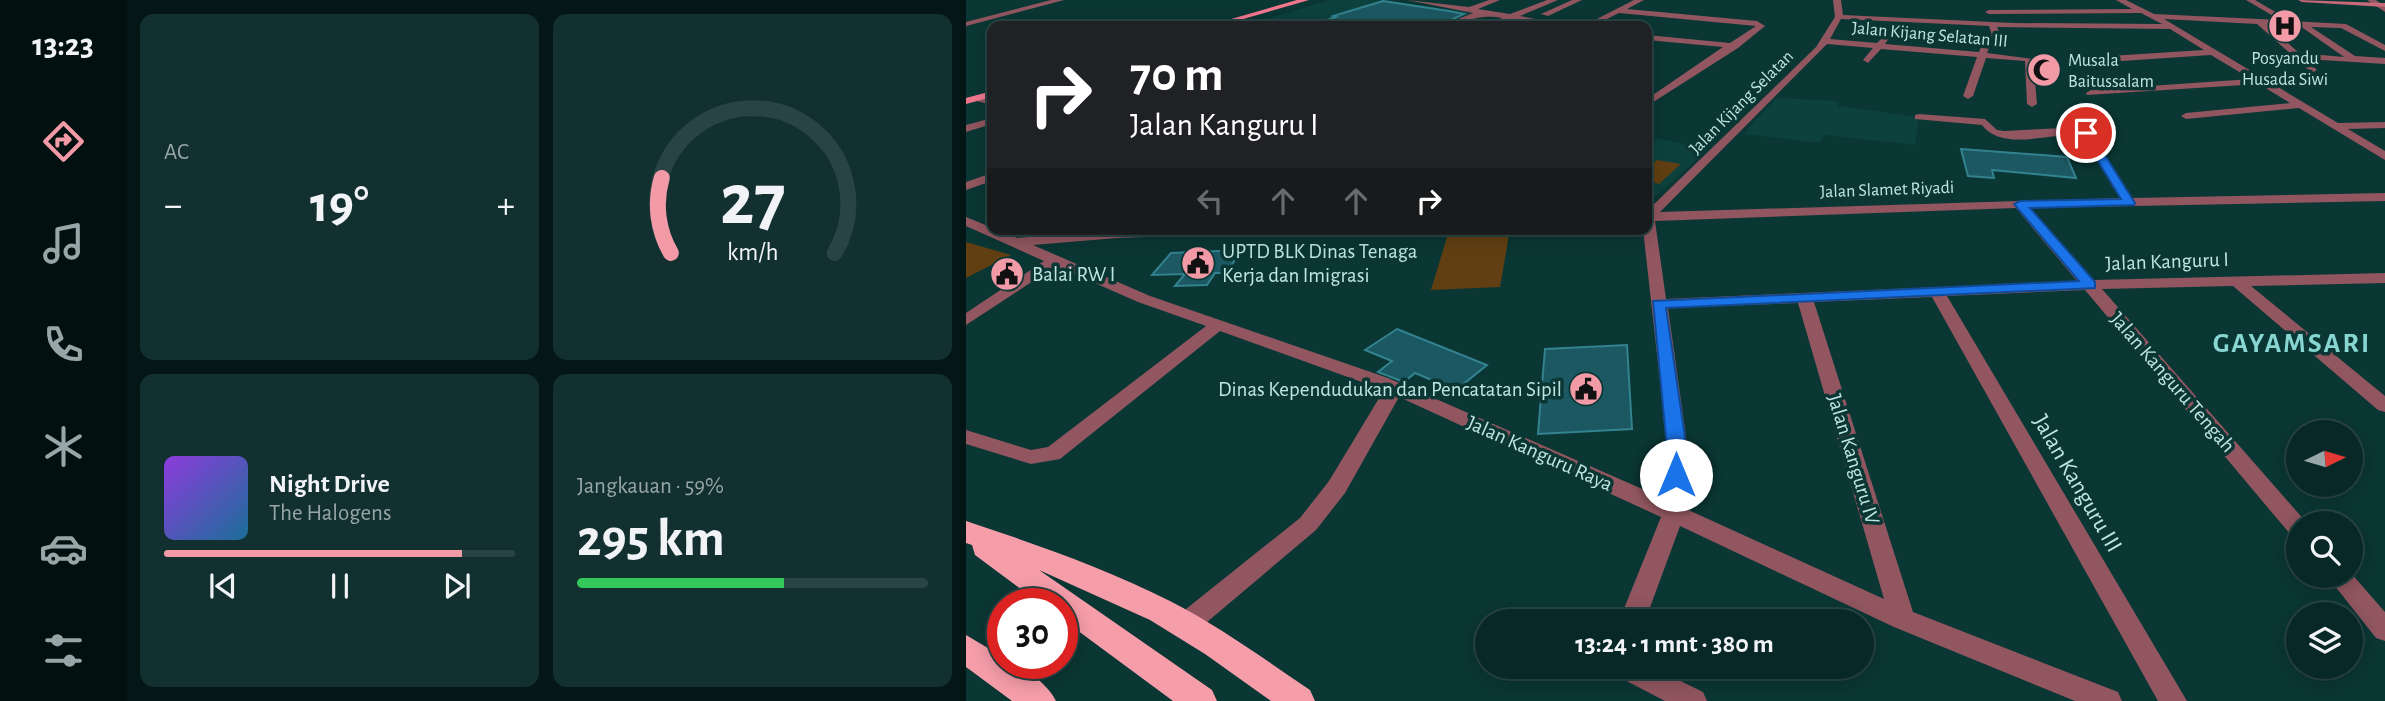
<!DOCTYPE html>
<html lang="id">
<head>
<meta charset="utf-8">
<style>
  body { margin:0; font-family:"Alegreya Sans",sans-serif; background:#11302f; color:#f1f3f6; height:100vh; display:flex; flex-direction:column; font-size:26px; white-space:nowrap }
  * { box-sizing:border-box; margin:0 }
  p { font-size:23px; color:#98a6a7 }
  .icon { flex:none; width:38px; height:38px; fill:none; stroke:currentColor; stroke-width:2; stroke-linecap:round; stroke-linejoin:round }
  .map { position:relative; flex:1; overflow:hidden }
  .details { display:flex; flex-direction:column; gap:14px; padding:14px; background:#041615; width:840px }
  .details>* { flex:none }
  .hud { position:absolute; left:21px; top:21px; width:665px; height:214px; border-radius:14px; box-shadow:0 4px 18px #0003,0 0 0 2px #294444; background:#202124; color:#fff; overflow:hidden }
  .needle { width:46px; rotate:85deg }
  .fabs { position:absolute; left:1320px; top:420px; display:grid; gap:14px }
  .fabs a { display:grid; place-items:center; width:77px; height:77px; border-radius:50%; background:#082827; box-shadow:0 4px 18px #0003,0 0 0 2px #294444; font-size:35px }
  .speed { position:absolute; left:21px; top:588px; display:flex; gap:14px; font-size:35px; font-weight:700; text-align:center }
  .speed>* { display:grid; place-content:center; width:91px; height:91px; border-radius:50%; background:#082827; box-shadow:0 4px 18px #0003,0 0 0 2px #294444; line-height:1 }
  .speed .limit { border:10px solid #d22; background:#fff; color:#111 }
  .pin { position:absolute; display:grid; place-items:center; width:60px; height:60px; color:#fff; margin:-30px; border:4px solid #fff; border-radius:50%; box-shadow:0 2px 7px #0007 }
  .me { position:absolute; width:77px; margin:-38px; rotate:0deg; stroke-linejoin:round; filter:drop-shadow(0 0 5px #0008) }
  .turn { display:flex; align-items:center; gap:24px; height:147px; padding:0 28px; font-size:32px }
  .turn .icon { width:91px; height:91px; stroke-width:2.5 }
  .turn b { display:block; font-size:49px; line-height:60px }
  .lanes { display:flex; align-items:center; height:66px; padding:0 28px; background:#0003; justify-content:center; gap:35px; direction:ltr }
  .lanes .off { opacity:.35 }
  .big { font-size:52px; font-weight:600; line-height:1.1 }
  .details .card { flex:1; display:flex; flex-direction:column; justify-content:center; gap:10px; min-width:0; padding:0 24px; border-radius:14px; background:#11302f }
  .details .dial { align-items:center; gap:0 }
  .dial svg { height:182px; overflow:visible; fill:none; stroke:#294444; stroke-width:7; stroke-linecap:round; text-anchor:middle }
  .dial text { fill:#f1f3f6; stroke:none }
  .song { display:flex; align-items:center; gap:21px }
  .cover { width:84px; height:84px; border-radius:10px; background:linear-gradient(135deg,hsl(270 70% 55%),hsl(200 70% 35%)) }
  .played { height:7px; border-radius:4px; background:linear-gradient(90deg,#f39aa7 85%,#294444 85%) }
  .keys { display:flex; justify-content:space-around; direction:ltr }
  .heat { display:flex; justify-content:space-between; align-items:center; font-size:38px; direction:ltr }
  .charge { height:10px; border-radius:5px; background:linear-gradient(90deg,#34c759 59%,#294444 0) }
  .details .tiles { flex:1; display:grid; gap:14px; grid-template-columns:repeat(2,1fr) }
  .trip { position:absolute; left:509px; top:609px; width:399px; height:70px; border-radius:35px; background:#082827; box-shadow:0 4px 18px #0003,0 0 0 2px #294444; font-weight:600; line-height:70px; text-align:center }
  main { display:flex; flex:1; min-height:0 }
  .dock { display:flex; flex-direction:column; width:126px; justify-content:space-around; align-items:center; background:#031010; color:#98a6a7 }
  .dock .icon { width:49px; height:49px }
  .dock .selected { color:#f39aa7 }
  .dock b { font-size:32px; color:#f1f3f6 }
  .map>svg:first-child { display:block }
</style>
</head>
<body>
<main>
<nav class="dock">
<b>13:23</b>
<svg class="icon selected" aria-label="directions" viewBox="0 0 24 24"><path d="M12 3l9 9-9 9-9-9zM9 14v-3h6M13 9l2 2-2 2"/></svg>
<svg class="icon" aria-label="music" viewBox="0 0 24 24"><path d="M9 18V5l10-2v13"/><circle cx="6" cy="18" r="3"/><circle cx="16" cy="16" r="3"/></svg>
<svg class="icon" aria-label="phone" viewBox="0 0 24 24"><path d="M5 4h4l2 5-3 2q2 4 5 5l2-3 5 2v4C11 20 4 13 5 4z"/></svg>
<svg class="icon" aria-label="climate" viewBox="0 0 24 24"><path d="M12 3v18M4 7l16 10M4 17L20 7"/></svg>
<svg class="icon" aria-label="car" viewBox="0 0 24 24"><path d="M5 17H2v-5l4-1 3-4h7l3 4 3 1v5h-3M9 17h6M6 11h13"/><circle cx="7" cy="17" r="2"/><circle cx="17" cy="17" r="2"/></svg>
<svg class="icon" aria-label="filters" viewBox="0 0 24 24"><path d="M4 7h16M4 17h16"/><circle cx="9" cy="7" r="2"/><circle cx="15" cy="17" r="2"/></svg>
</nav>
<section class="details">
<div class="tiles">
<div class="card"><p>AC</p>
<div class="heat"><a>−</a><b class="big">19°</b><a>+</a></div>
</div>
<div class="card dial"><svg viewBox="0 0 100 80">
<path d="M14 69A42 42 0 1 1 86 69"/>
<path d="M14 69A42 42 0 0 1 10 36" stroke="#f39aa7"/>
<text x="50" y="56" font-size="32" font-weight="700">27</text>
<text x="50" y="72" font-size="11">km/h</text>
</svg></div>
<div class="card">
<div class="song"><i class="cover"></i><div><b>Night Drive</b><p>The Halogens</p></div></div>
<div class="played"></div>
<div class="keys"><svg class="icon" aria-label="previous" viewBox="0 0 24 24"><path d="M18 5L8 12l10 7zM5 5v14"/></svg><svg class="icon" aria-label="pause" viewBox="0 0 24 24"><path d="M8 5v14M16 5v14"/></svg><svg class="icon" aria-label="next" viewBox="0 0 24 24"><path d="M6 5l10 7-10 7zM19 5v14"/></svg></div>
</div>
<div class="card"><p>Jangkauan · 59%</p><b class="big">295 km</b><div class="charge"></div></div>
</div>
</section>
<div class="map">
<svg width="1419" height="701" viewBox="0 0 1419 701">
  <rect width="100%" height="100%" fill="#0a3634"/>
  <g fill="#0c413e">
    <path d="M364 0H418L507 13 473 26H277Z"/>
    <path d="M810 98 871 101 872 106 953 117 949 145 858 135 854 143 777 134Z"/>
    <path d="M681 136 742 149 681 204Z"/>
  </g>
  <g fill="#613f12">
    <path d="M691 160 715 164 693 184 681 181V168Z"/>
    <path d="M543 235 534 287 465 290 481 237Z"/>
    <path d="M0 242 45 255 0 278Z"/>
  </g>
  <g fill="#1c5862" stroke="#33828f" stroke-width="2">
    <path d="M417 1 483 11 498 14 472 26H353L352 23 370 17 367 16Z"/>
    <path d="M995 149 1101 157 1110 178 1026 170 1028 178 1002 176Z"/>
    <path d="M276 250 260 273H249L241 285 209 286 219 274 186 275 205 253Z"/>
    <path d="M431 329 521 365 490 390 449 373 438 382 412 372 426 361 399 350Z"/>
    <path d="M661 345 666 429 572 434 579 349Z"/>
  </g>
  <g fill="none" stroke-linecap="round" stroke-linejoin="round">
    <g fill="#91565f" fill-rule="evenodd">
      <path d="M85 0H98L0 26V22Z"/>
      <path d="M441 0 503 7 523 0H534L512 9 544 14 581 0H592L554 16 603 26 546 19 528 26H518L536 18C506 13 501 26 475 26L507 13Z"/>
      <path d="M606 0H616L582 16 575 14Z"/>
      <path d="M668 0H678L661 9 791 21 799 26 772 48 681 106V99L757 47 681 40V35L764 43 790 26 653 13 627 26H617Z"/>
      <path d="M867 0H875L877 15 1048 23 1196 24 1175 13 1023 14 1019 12 1023 10 1166 9 1150 0H1160L1188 14 1314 20 1280 0H1289L1325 21 1380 24 1419 45V51L1375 28 1345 27 1389 56 1419 58V64L1340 59 1351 70 1346 73 1291 24 1198 19 1372 123 1419 122V128L1382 129 1419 151V160L1333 108 1220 119 1215 116 1220 113 1324 103 1293 84 1121 95 1120 93 1125 90 1285 79 1245 55 1112 64 1107 61 1112 58 1238 50 1204 29 1031 27 1035 36 1026 40 1021 53 1067 59 1071 104 1066 107 1061 104 1059 61 1020 58 1007 96 1002 99 997 96 1011 57 915 49 902 63 897 60 907 48 861 44 694 212 1154 198 1116 136C1086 131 1037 153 1016 125L949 119V115L953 114 1019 119 1031 130 1038 131 1097 128 1124 131 1166 198 1419 193V201L1064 208 1128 280 1419 273V283L1285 286 1419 396V412L1412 410 1267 286 1136 289 1340 522 1332 523V537L1324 534 1119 290 981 296 1221 701H1192L966 297 848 302 947 612 1152 692 1156 701H1109L928 627 714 526 679 621H653L695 517 433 397 379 493 350 530 228 633 219 636 210 633 206 625 210 617 334 518 363 481 418 390 254 331 94 459 65 464 0 444V430L65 450 82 447 240 326 172 302 90 266 0 325V313L78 261 0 226V217L51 238 151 230 297 229 290 233 151 238 67 245 184 296 422 378 697 498 701 444 677 229H681V211L850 47 869 17ZM875 19 1023 26 1026 35 1019 36 1013 52 919 44 923 38 919 35 911 43 864 39ZM1301 24 1334 26 1378 57 1333 53ZM1050 208 1111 281 700 299 689 221ZM832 303 918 599 718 508 721 444 702 308Z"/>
      <path d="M1401 0H1410L1419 7V12Z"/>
      <path d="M11 95 26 99V105L7 100 6 98Z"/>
      <path d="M26 118V124L0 132V125Z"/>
      <path d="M26 173V181L0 190V182Z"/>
      <path d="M1384 572 1419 612V641L1410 638 1361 576H1384Z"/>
      <path d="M647 667H686L737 692 741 701H699L651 676Z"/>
    </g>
    <path fill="#c86979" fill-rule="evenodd" d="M1332 0 1419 3V7L1336 2Z"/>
    <g fill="#f1778d" fill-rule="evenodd">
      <path d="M331 0H343L253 26H241Z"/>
      <path d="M26 91V97L0 104V98Z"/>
    </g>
    <g fill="#f69daa" fill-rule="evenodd">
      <path d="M0 521C69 544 139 568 204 601 253 626 298 659 344 690L349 701H305L239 654 184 620 73 570 246 690 251 701H207L96 619V604H75L9 555 6 545 0 543Z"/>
      <path d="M0 635 37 657V663C55 663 82 684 90 701H46L0 667Z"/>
    </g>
  </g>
  <path fill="#1a73e8" stroke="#114b97" stroke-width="2" d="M1120 130 1125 133 1169 203 1168 205 1064 208 1129 282V288L700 308 720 444V475L710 482 704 480 687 301 1113 281 1048 204 1054 201 1155 199 1115 133Z"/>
  <defs>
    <g id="hospital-disc" transform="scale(1.75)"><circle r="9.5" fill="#f39aa7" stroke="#0a3634"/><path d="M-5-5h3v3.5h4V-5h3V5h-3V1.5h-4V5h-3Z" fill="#111"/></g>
    <g id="mosque-disc" transform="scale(1.75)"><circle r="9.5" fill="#f39aa7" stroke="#0a3634"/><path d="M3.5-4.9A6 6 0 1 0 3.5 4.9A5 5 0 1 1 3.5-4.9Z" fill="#111"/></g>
    <g id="civic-disc" transform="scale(1.75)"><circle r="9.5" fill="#f39aa7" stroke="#0a3634"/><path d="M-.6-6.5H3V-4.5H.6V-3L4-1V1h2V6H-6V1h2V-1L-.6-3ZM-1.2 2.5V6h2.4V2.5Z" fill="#111"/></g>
  </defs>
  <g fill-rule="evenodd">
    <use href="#hospital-disc" x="1319" y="26"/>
    <use href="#mosque-disc" x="1078" y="70"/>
    <use href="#civic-disc" x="232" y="263"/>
    <use href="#civic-disc" x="41" y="274"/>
    <use href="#civic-disc" x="620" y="389"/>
  </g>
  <g text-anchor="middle" stroke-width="7" stroke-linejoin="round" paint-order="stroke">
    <g font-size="18" fill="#bfe5e2" stroke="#0a3634">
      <text transform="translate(964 34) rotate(5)" y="6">Jalan Kijang Selatan III</text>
      <text transform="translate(775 102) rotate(-45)" y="6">Jalan Kijang Selatan</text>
      <text transform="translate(921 189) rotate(-2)" y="6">Jalan Slamet Riyadi</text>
    </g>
    <g font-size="18" fill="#bfe5e2" stroke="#0a3634">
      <text x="1319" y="64">Posyandu<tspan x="1319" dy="21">Husada Siwi</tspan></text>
      <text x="1102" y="66" text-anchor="start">Musala<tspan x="1102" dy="21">Baitussalam</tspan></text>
    </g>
    <g font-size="21" fill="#bfe5e2" stroke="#0a3634" text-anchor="start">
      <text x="256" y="258">UPTD BLK Dinas Tenaga<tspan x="256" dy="24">Kerja dan Imigrasi</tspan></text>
      <text x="66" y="281">Balai RW I</text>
      <text x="596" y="396" text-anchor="end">Dinas Kependudukan dan Pencatatan Sipil</text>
    </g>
    <g font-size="21" fill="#bfe5e2" stroke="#0a3634">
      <text transform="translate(1201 261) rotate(-2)" y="7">Jalan Kanguru I</text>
      <text transform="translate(1207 382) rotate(49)" y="7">Jalan Kanguru Tengah</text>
      <text transform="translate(574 453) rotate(24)" y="7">Jalan Kanguru Raya</text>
      <text transform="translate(888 459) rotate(73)" y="7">Jalan Kanguru IV</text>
    </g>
    <g font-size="24" fill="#bfe5e2" stroke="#0a3634">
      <text transform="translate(1112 483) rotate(60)" y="8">Jalan Kanguru III</text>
    </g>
    <g font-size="28" font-weight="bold" letter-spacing="2" fill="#87d6d1" stroke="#0a3634">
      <text x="1326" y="352">GAYAMSARI</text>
    </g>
  </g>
</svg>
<div class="fabs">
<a><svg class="needle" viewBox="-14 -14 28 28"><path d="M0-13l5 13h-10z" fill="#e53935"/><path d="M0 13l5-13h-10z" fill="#98a6a7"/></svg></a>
<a><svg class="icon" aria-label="search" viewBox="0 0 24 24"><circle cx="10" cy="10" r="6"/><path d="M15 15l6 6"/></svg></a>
<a><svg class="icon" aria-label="layers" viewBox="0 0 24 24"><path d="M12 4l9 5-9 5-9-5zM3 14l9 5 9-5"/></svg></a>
</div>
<div class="speed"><div class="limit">30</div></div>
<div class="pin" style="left:1120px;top:133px;background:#d93025"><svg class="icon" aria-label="arrive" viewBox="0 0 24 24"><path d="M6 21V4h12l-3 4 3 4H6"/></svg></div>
<svg class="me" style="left:710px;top:475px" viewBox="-20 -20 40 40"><circle r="19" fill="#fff"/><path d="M0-13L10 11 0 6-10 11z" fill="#1a73e8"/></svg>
<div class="trip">13:24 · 1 mnt · 380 m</div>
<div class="hud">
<div class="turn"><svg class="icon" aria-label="right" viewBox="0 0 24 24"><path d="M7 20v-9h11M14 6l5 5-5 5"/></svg><div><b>70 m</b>Jalan Kanguru I</div></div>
<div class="lanes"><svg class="icon off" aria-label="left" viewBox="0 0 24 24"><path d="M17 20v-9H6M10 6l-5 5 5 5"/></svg><svg class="icon off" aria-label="ahead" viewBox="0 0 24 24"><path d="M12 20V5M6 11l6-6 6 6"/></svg><svg class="icon off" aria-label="ahead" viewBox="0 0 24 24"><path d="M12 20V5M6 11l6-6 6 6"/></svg><svg class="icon" aria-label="right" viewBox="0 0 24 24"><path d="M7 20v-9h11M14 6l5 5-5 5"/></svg></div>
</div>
</div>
</main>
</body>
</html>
